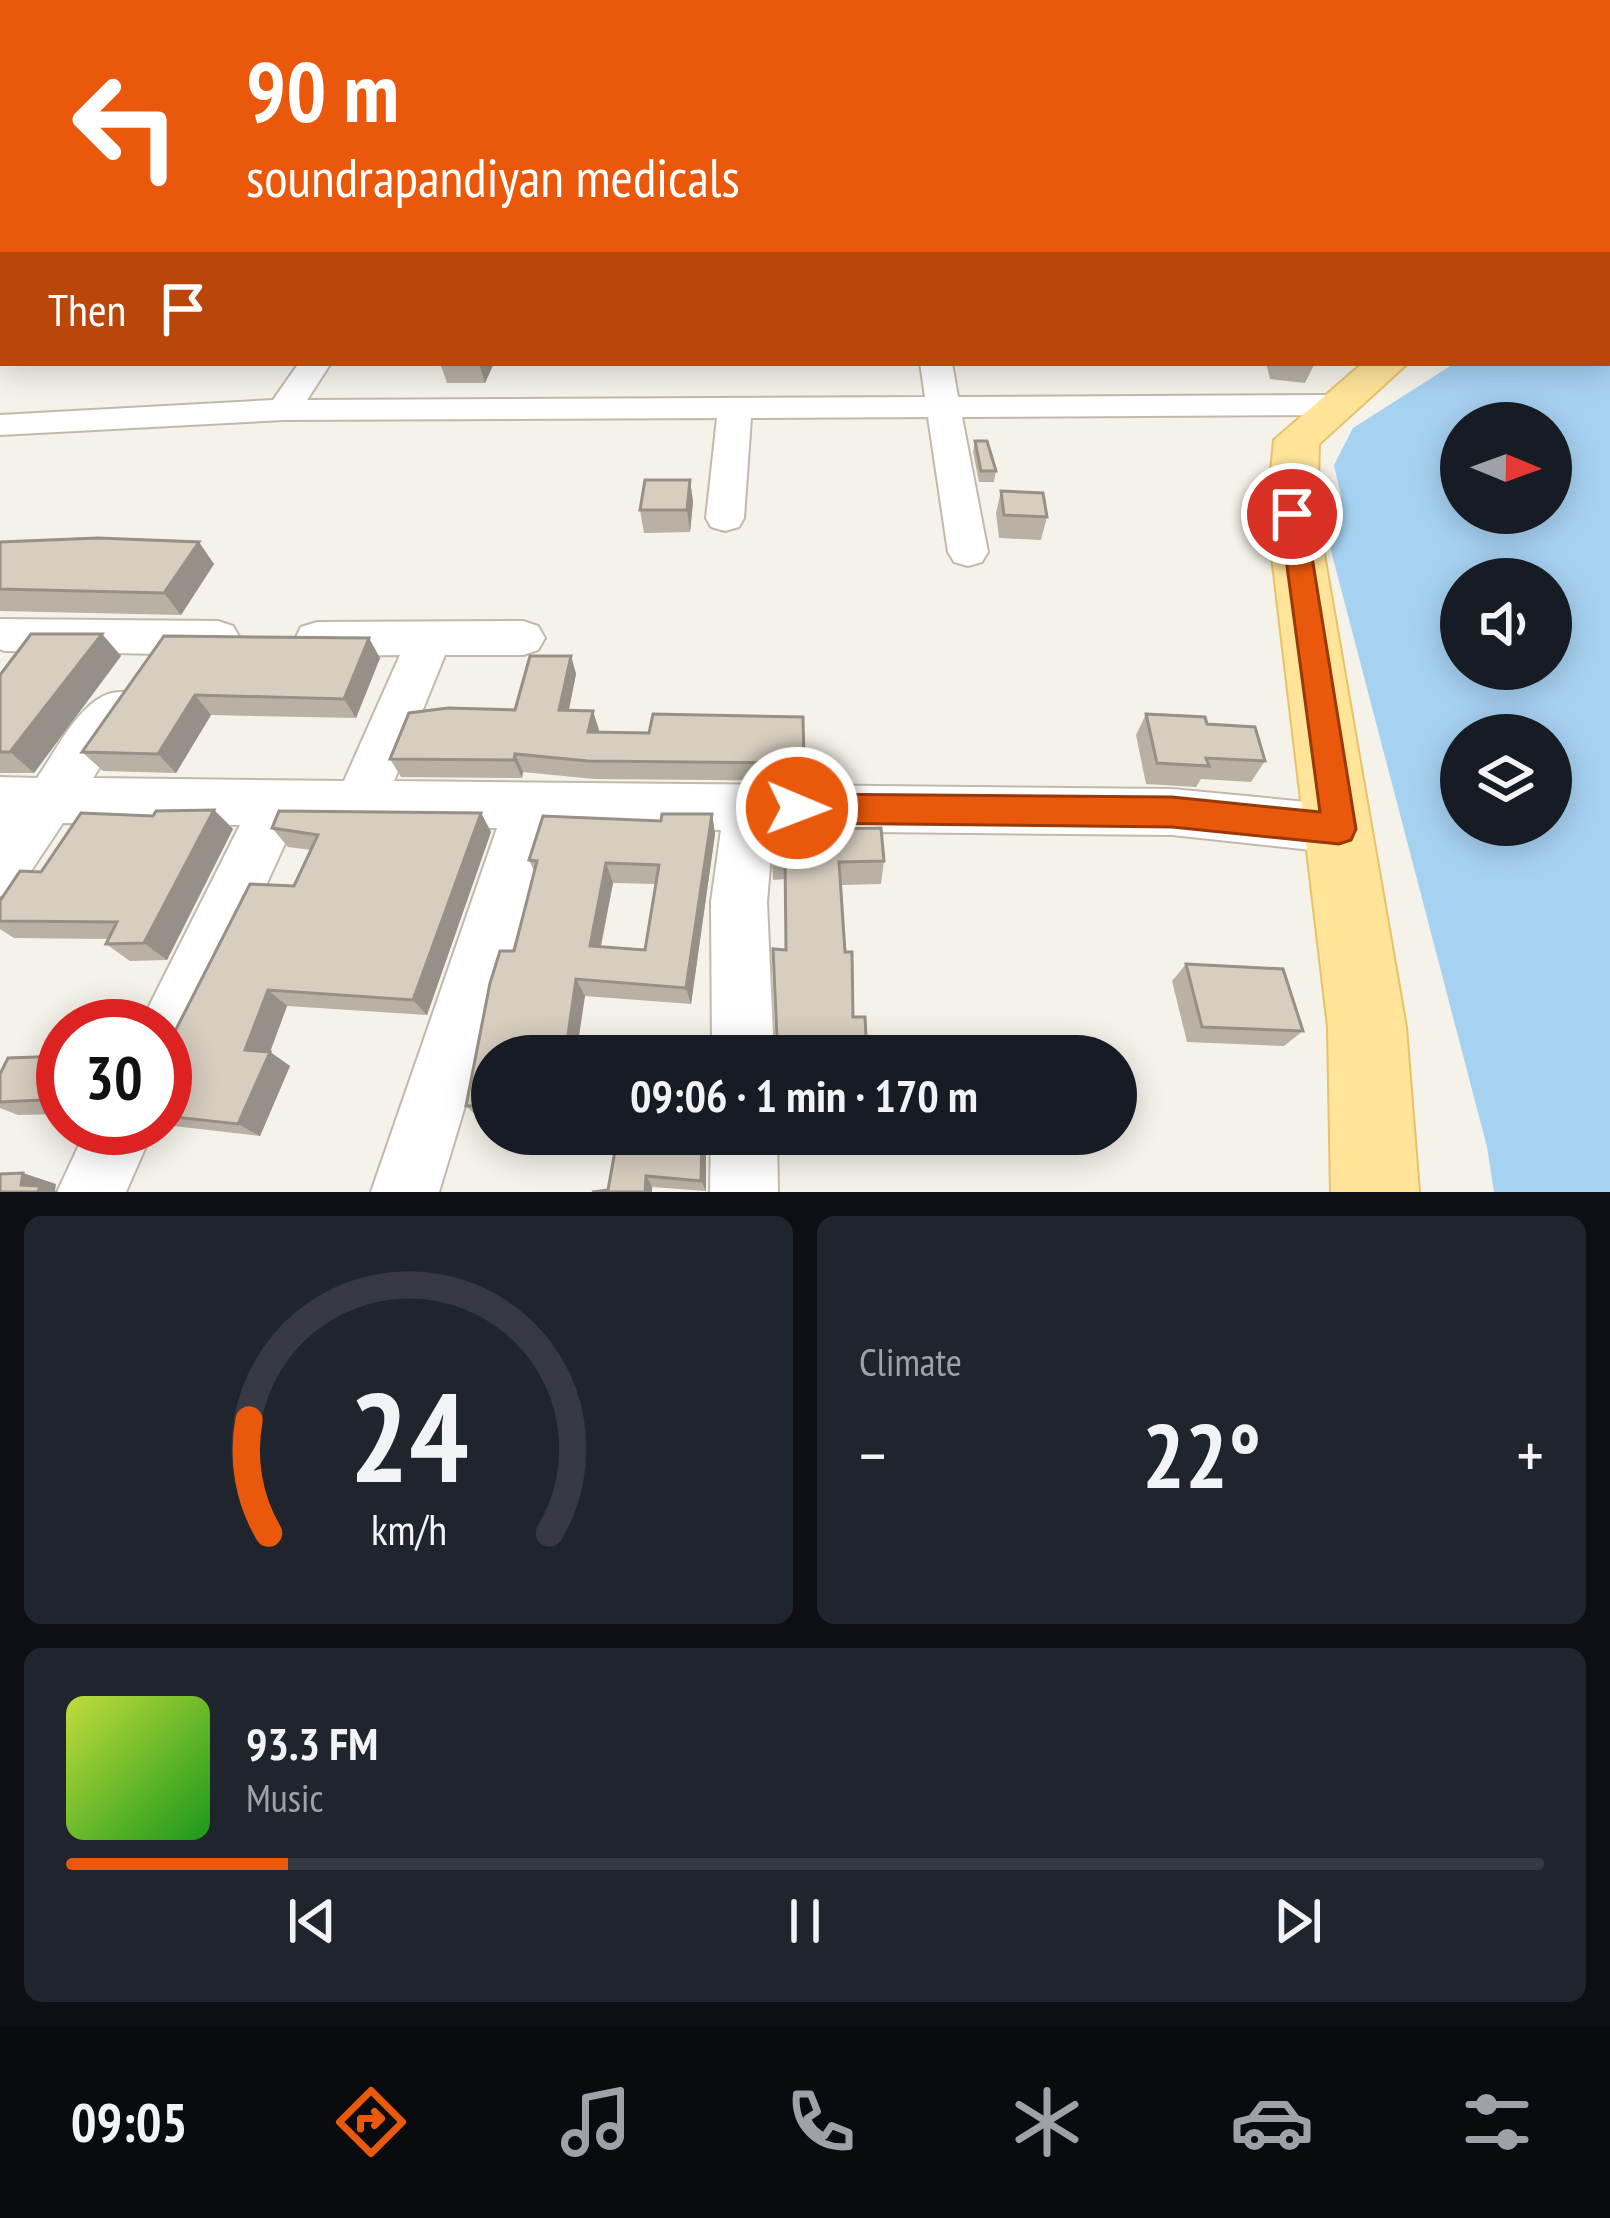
<!DOCTYPE html>
<html lang="en">
<head>
<meta charset="utf-8">
<style>
  body { margin:0; font-family:"PT Sans Narrow",sans-serif; background:#20242c; color:#f1f3f6; height:100vh; display:flex; flex-direction:column; font-size:45px; white-space:nowrap }
  * { box-sizing:border-box; margin:0 }
  p { font-size:39px; color:#9ea1a6 }
  .icon { flex:none; width:66px; height:66px; fill:none; stroke:currentColor; stroke-width:2; stroke-linecap:round; stroke-linejoin:round }
  .map { position:relative; height:1192px; overflow:hidden }
  .panel { display:flex; flex-direction:column; gap:24px; padding:24px; background:#0d0f14; flex:1 }
  .panel>* { flex:none }
  .guide { position:absolute; left:0px; top:0px; width:1611px; height:366px; box-shadow:0 6px 30px #0003; background:#ea580c; color:#fff; overflow:hidden }
  .needle { width:78px; rotate:91deg }
  .fabs { position:absolute; left:1440px; top:402px; display:grid; gap:24px }
  .fabs a { display:grid; place-items:center; width:132px; height:132px; border-radius:50%; background:#171b24; box-shadow:0 6px 30px #0003; font-size:60px }
  .speed { position:absolute; left:36px; top:999px; display:flex; gap:24px; font-size:60px; font-weight:700; text-align:center }
  .speed>* { display:grid; place-content:center; width:156px; height:156px; border-radius:50%; background:#171b24; box-shadow:0 6px 30px #0003; line-height:1 }
  .speed .limit { border:18px solid #d22; background:#fff; color:#111 }
  .pin { position:absolute; display:grid; place-items:center; width:102px; height:102px; color:#fff; margin:-51px; border:6px solid #fff; border-radius:50%; box-shadow:0 3px 12px #0007 }
  .me { position:absolute; width:132px; margin:-66px; rotate:91deg; stroke-linejoin:round; filter:drop-shadow(0 0 9px #0008) }
  .turn { display:flex; align-items:center; gap:42px; height:252px; padding:0 48px; font-size:54px }
  .turn .icon { width:156px; height:156px; stroke-width:2.5 }
  .turn b { display:block; font-size:84px; line-height:102px }
  .then { display:flex; align-items:center; height:114px; padding:0 48px; background:#0003; gap:24px; font-size:45px }
  .big { font-size:90px; font-weight:700; line-height:1.1 }
  .panel .tile { flex:1; display:flex; flex-direction:column; justify-content:center; gap:18px; min-width:0; padding:0 42px; border-radius:18px; background:#20242c }
  .panel .dial { align-items:center; gap:0 }
  .dial svg { height:312px; overflow:visible; fill:none; stroke:#363941; stroke-width:7; stroke-linecap:round; text-anchor:middle }
  .dial text { fill:#f1f3f6; stroke:none }
  .song { display:flex; align-items:center; gap:36px }
  .cover { width:144px; height:144px; border-radius:18px; background:linear-gradient(135deg,hsl(70 70% 55%),hsl(120 70% 35%)) }
  .played { height:12px; border-radius:6px; background:linear-gradient(90deg,#ea580c 15%,#363941 15%) }
  .keys { display:flex; justify-content:space-around; direction:ltr }
  .heat { display:flex; justify-content:space-between; align-items:center; font-size:66px; direction:ltr }
  .panel .tiles { flex:1; display:grid; gap:24px; grid-template-columns:1fr 1fr }
  .tile:last-child { grid-column:span 2 }
  .trip { position:absolute; left:471px; top:1035px; width:666px; height:120px; border-radius:60px; background:#171b24; box-shadow:0 6px 30px #0003; font-weight:700; line-height:120px; text-align:center }
  .tab-bar { display:flex; height:192px; justify-content:space-around; align-items:center; background:#090b0e; color:#9ea1a6 }
  .tab-bar .icon { width:84px; height:84px }
  .tab-bar .selected { color:#ea580c }
  .tab-bar b { font-size:54px; color:#f1f3f6 }
  .map>svg:first-child { display:block }
</style>
</head>
<body>
<div class="map">
<svg width="1610" height="1192" viewBox="0 0 1610 1192">
  <rect width="100%" height="100%" fill="#f5f2ea"/>
  <path fill="#a6d2f2" fill-rule="evenodd" d="M1610 201V1192H1494L1487 1147 1329 543 1341 496 1334 465 1353 428 1455 363H1608ZM1461 423H1551V513H1461ZM1461 579H1551V669H1461ZM1461 735H1551V825H1461Z"/>
  <g fill="none" stroke-linecap="round" stroke-linejoin="round">
    <g stroke="#c1baac" stroke-width="4">
      <g id="minor">
        <path d="M299 363H331L307 400 925 397 920 363H952L958 397 1340 395 1357 405 1340 415 962 417 988 552 982 562 968 566 954 562 948 552 928 417 751 418 744 518 739 527 725 531 711 527 706 518 717 418 283 420 0 435V415L273 400Z"/>
        <path d="M0 619 218 621 233 626 240 638 233 650 218 655 4 651 0 649Z"/>
        <path d="M523 621 538 626 545 638 538 650 523 655H445L394 781 1172 789 1339 805 1357 812 1365 829 1357 846 1339 853 1172 835 773 831 767 902 774 1056H712L711 902 721 830 549 828 439 1192H371L497 828 293 826 187 1059 165 1068V1026H139L240 825 63 823 19 889 0 896V777L37 778C59 747 89 680 132 694L138 708 93 778 344 781 400 655 317 656 301 651 295 639 301 627 317 622Z"/>
        <path d="M87 1128H154L126 1192H57Z"/>
        <path d="M711 1134H777L778 1192H710Z"/>
      </g>
    </g>
    <g stroke="#e7c267" stroke-width="4">
      <path id="major" d="M1363 363H1408L1319 444 1317 514 1406 1027 1419 1192H1331L1328 1027 1267 514 1274 440Z"/>
    </g>
    <use href="#minor" fill="#fff" fill-rule="evenodd"/>
    <use href="#major" fill="#ffe49a" fill-rule="evenodd"/>
  </g>
  <g fill="#b9b1a4" fill-rule="evenodd">
    <path d="M440 363H494L485 383H447Z"/>
    <path d="M1266 363H1315L1305 383 1270 379Z"/>
    <path d="M975 441 996 471 994 482H979L973 452Z"/>
    <path d="M690 480 693 502 690 532 644 533 640 510Z"/>
    <path d="M1001 491 1047 517 1041 540 999 538 996 513Z"/>
    <path d="M0 542 214 564 181 615 0 611Z"/>
    <path d="M102 634 121 656 34 773H0V675Z"/>
    <path d="M164 636 380 658 356 718 211 715 176 773 103 771 82 752Z"/>
    <path d="M571 656 576 674 569 710 593 711 598 732 649 733 803 717 804 781 594 779 523 772 522 778 401 777 390 759 515 710Z"/>
    <path d="M1146 714 1207 724 1265 761 1251 782 1201 779 1196 787 1146 784 1136 735Z"/>
    <path d="M214 810 233 829 167 960 130 961 106 944 109 939 14 938 0 929V901L41 872 153 816Z"/>
    <path d="M481 813 491 832 427 1015 287 1006 270 1052 290 1066 260 1136 165 1125V1048L294 886 311 850 288 847 272 828Z"/>
    <path d="M712 814 715 834 691 1004 585 996 492 1056V1119H480L466 1106 514 951 534 871 529 860 661 821ZM613 883 656 884 645 950 601 947Z"/>
    <path d="M828 829 884 861 881 884 841 885 845 952 853 1017 777 1038 786 950 785 879 773 880 772 857Z"/>
    <path d="M1186 964 1303 1031 1284 1046 1187 1042 1172 981Z"/>
    <path d="M63 1056V1114L18 1115 0 1108V1074Z"/>
    <path d="M618 1134H706V1191L652 1187V1192H592L608 1190Z"/>
  </g>
  <g fill="#969086">
    <path d="M479 363H494L485 383Z"/>
    <path d="M690 480 693 502 690 532 687 510Z"/>
    <path d="M199 542 214 564 181 615 164 593Z"/>
    <path d="M102 634 121 656 34 773 10 752Z"/>
    <path d="M369 638 380 658 356 718 344 699Z"/>
    <path d="M571 656 576 674 565 728 559 710Z"/>
    <path d="M195 695 211 715 176 773 158 754Z"/>
    <path d="M593 711 599 730 593 750 588 732Z"/>
    <path d="M515 754 523 772 522 778 514 760Z"/>
    <path d="M214 810 233 829 167 960 144 943Z"/>
    <path d="M481 813 491 832 427 1015 413 1000Z"/>
    <path d="M712 814 715 834 691 1004 686 988Z"/>
    <path d="M606 863 613 883 597 964 590 946Z"/>
    <path d="M576 979 585 996 576 1056H565Z"/>
    <path d="M268 990 287 1006 270 1052 290 1066 260 1136 238 1124 245 1050Z"/>
    <path d="M702 1134H706V1191L701 1181Z"/>
    <path d="M23 1173 56 1184 55 1191 59 1192H38L21 1185Z"/>
    <path d="M646 1176 652 1187V1192H645Z"/>
  </g>
  <g fill="#d7cebf" stroke="#969086" stroke-width="3" fill-rule="evenodd">
    <path d="M975 441H987L996 471H981Z"/>
    <path d="M645 480H690L687 510H640Z"/>
    <path d="M1001 491 1043 493 1047 517 1004 515Z"/>
    <path d="M98 538 199 542 164 593 0 589V542Z"/>
    <path d="M31 634H102L10 752H0V675Z"/>
    <path d="M164 636 369 638 344 699 195 695 158 754 82 752Z"/>
    <path d="M530 656H571L559 710 593 711 588 732 649 733 653 714 803 717 804 763 588 761 515 754 514 760 390 759 409 713 448 708 515 710Z"/>
    <path d="M1146 714 1205 717 1207 724 1255 727 1265 761 1206 758 1209 766 1157 763Z"/>
    <path d="M214 810 144 943 106 944 117 922 0 921V901L20 871 41 872 81 813 153 816 156 811Z"/>
    <path d="M279 811 481 813 413 1000 268 990 245 1050 270 1052 238 1124 165 1116V1048L167 1047 250 884 294 886 318 835 272 828Z"/>
    <path d="M776 811 827 812 828 829 881 828 884 861 839 862 845 952H852L853 1017H865L867 1056H769V1042L777 1038 773 949 786 950 785 856 772 857Z"/>
    <path d="M662 814H712L686 988 576 979 565 1056H492V1105L466 1106 490 983 500 951H514L537 861 529 860 543 816 661 821ZM606 863 659 865 645 950 590 946Z"/>
    <path d="M1186 964 1283 969 1303 1031 1202 1027Z"/>
    <path d="M63 1056V1099L0 1102V1074L8 1058Z"/>
    <path d="M618 1134H702L701 1181 646 1176 645 1192H592L608 1190Z"/>
    <path d="M23 1173 21 1185 40 1186 38 1192H0V1174Z"/>
  </g>
  <linearGradient id="sky" x2="0" y2="1"><stop stop-color="#8dc0ec"/><stop offset="0.44" stop-color="#faf9f6"/><stop offset="1" stop-color="#faf9f6" stop-opacity="0"/></linearGradient>
  <rect width="1610" height="297" fill="url(#sky)"/>
  <path fill="#ea580c" stroke="#983908" stroke-width="3" d="M1292 506 1305 514 1356 829 1351 840 1339 844 1172 827 797 823 785 819 780 808 785 798 797 794 1172 797 1320 812 1280 514Z"/>
</svg>
<div class="fabs">
<a><svg class="needle" viewBox="-14 -14 28 28"><path d="M0-13l5 13h-10z" fill="#e53935"/><path d="M0 13l5-13h-10z" fill="#9ea1a6"/></svg></a>
<a><svg class="icon" aria-label="sound" viewBox="0 0 24 24"><path d="M4 9h4l5-4v14l-5-4H4zM17 9q2 3 0 6"/></svg></a>
<a><svg class="icon" aria-label="layers" viewBox="0 0 24 24"><path d="M12 4l9 5-9 5-9-5zM3 14l9 5 9-5"/></svg></a>
</div>
<div class="speed"><div class="limit">30</div></div>
<div class="pin" style="left:1292px;top:514px;background:#d93025"><svg class="icon" aria-label="arrive" viewBox="0 0 24 24"><path d="M6 21V4h12l-3 4 3 4H6"/></svg></div>
<svg class="me" style="left:797px;top:808px" viewBox="-20 -20 40 40"><circle r="17" fill="#ea580c" stroke="#fff" stroke-width="3"/><path d="M0-11L8 9 0 5-8 9z" fill="#fff"/></svg>
<div class="trip">09:06 · 1 min · 170 m</div>
<div class="guide">
<div class="turn"><svg class="icon" aria-label="left" viewBox="0 0 24 24"><path d="M17 20v-9H6M10 6l-5 5 5 5"/></svg><div><b>90 m</b>soundrapandiyan medicals</div></div>
<div class="then">Then<svg class="icon" aria-label="arrive" viewBox="0 0 24 24"><path d="M6 21V4h12l-3 4 3 4H6"/></svg></div>
</div>
</div>
<section class="panel">
<div class="tiles">
<div class="tile dial"><svg viewBox="0 0 100 80">
<path d="M14 69A42 42 0 1 1 86 69"/>
<path d="M14 69A42 42 0 0 1 9 40" stroke="#ea580c"/>
<text x="50" y="56" font-size="32" font-weight="700">24</text>
<text x="50" y="72" font-size="11">km/h</text>
</svg></div>
<div class="tile"><p>Climate</p>
<div class="heat"><a>−</a><b class="big">22°</b><a>+</a></div>
</div>
<div class="tile">
<div class="song"><i class="cover"></i><div><b>93.3 FM</b><p>Music</p></div></div>
<div class="played"></div>
<div class="keys"><svg class="icon" aria-label="previous" viewBox="0 0 24 24"><path d="M18 5L8 12l10 7zM5 5v14"/></svg><svg class="icon" aria-label="pause" viewBox="0 0 24 24"><path d="M8 5v14M16 5v14"/></svg><svg class="icon" aria-label="next" viewBox="0 0 24 24"><path d="M6 5l10 7-10 7zM19 5v14"/></svg></div>
</div>
</div>
</section>
<nav class="tab-bar">
<b>09:05</b>
<svg class="icon selected" aria-label="directions" viewBox="0 0 24 24"><path d="M12 3l9 9-9 9-9-9zM9 14v-3h6M13 9l2 2-2 2"/></svg>
<svg class="icon" aria-label="music" viewBox="0 0 24 24"><path d="M9 18V5l10-2v13"/><circle cx="6" cy="18" r="3"/><circle cx="16" cy="16" r="3"/></svg>
<svg class="icon" aria-label="phone" viewBox="0 0 24 24"><path d="M5 4h4l2 5-3 2q2 4 5 5l2-3 5 2v4C11 20 4 13 5 4z"/></svg>
<svg class="icon" aria-label="climate" viewBox="0 0 24 24"><path d="M12 3v18M4 7l16 10M4 17L20 7"/></svg>
<svg class="icon" aria-label="car" viewBox="0 0 24 24"><path d="M5 17H2v-5l4-1 3-4h7l3 4 3 1v5h-3M9 17h6M6 11h13"/><circle cx="7" cy="17" r="2"/><circle cx="17" cy="17" r="2"/></svg>
<svg class="icon" aria-label="filters" viewBox="0 0 24 24"><path d="M4 7h16M4 17h16"/><circle cx="9" cy="7" r="2"/><circle cx="15" cy="17" r="2"/></svg>
</nav>
</body>
</html>
